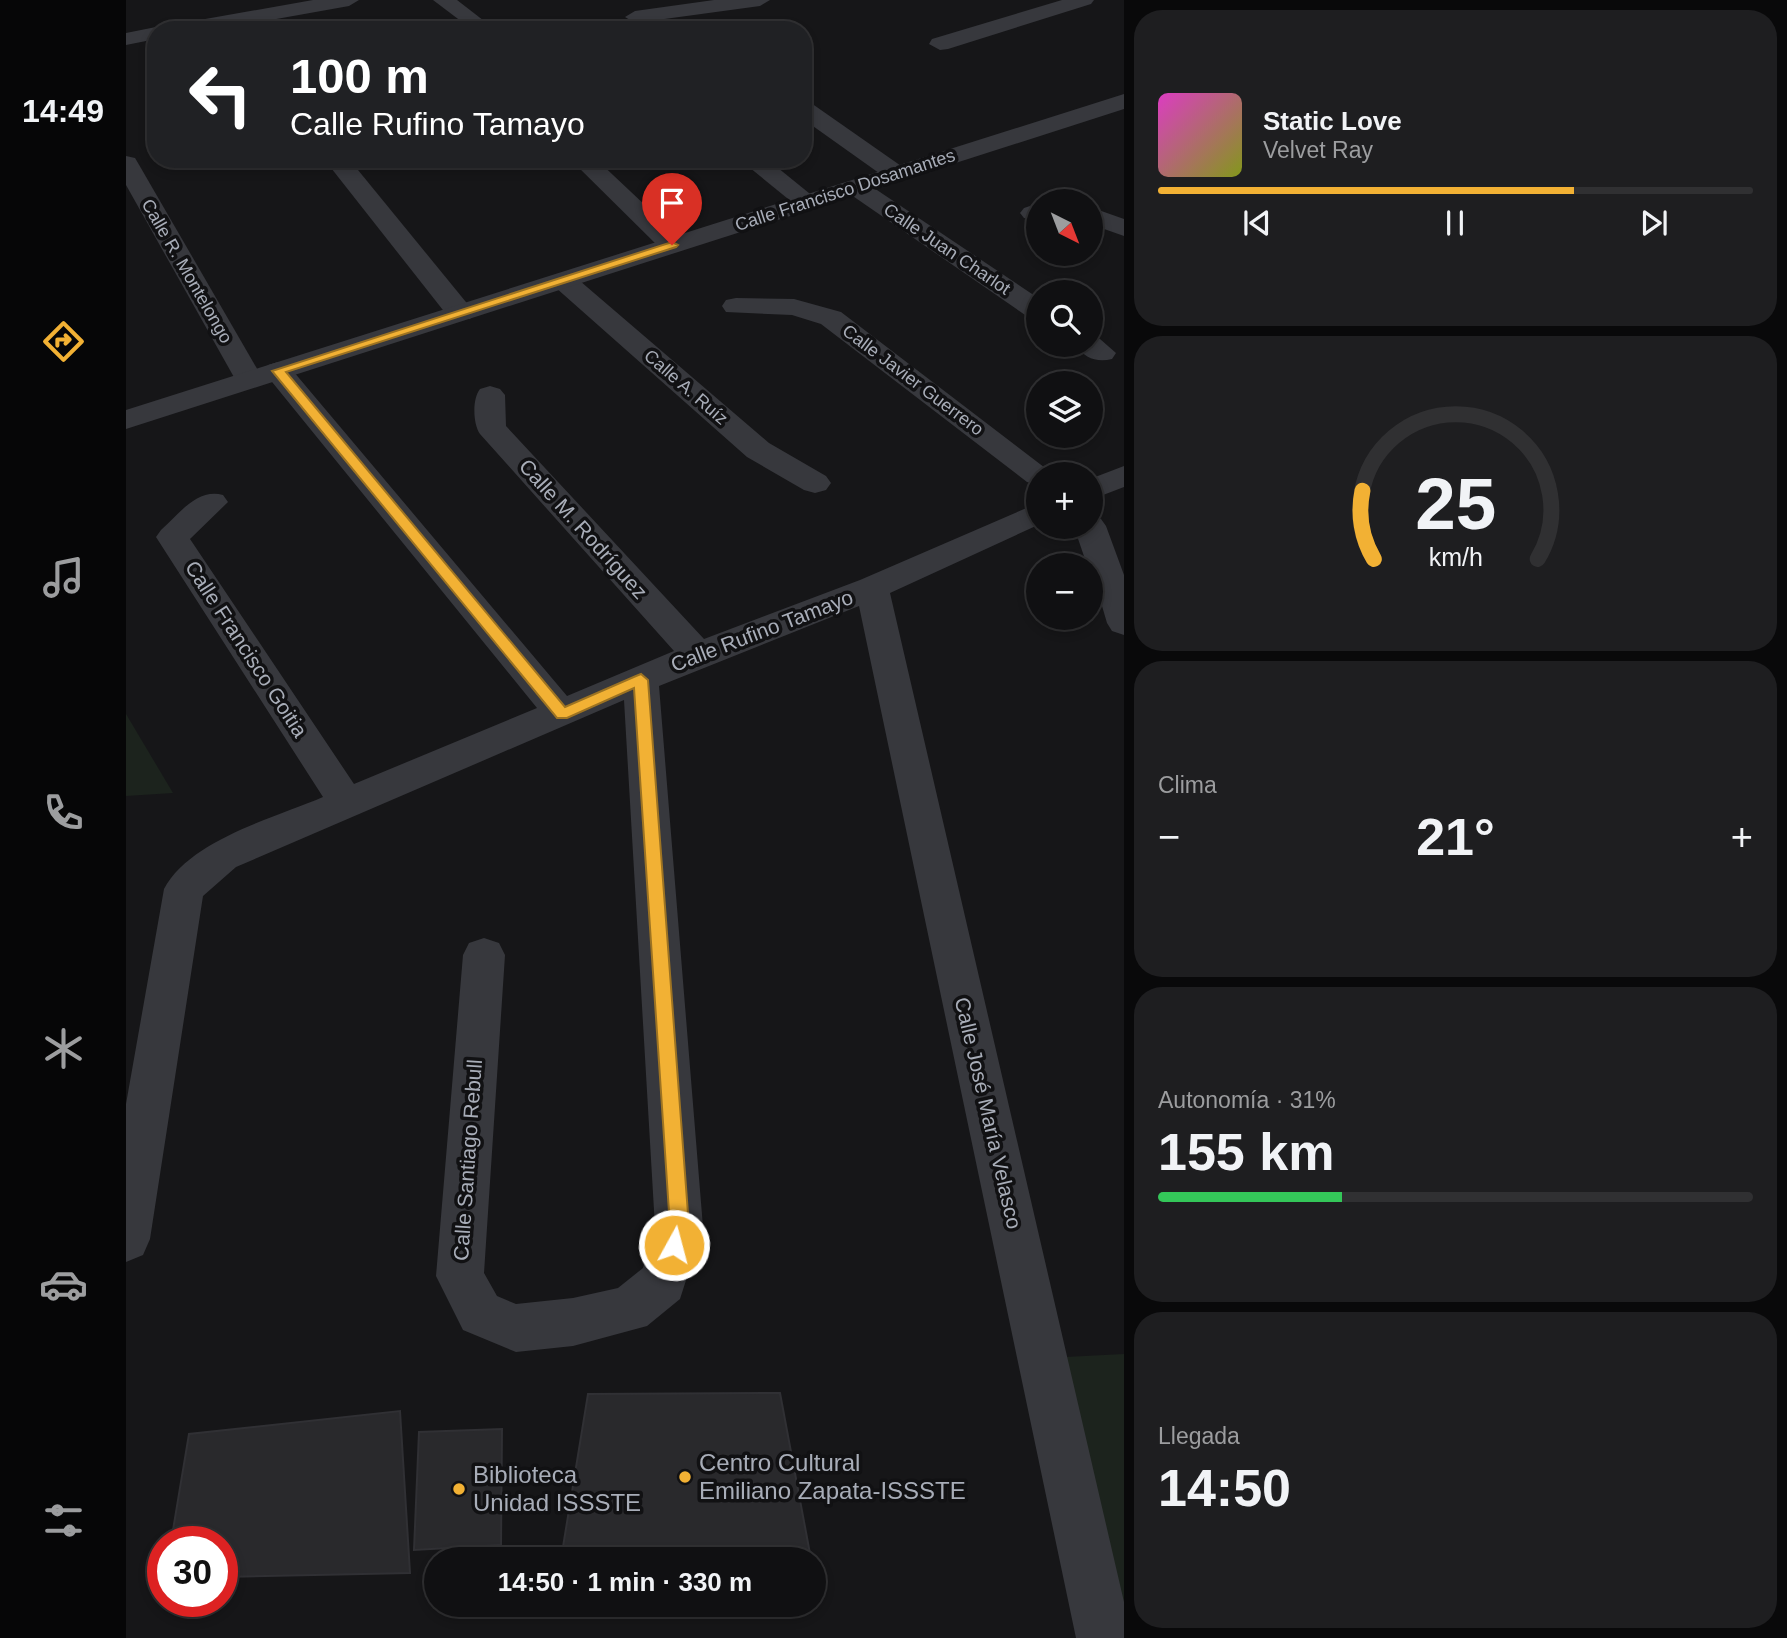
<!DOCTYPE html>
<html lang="es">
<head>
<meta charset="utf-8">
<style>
  body { margin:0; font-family:Arial,sans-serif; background:#1e1e20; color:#f1f3f6; height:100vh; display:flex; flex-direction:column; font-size:26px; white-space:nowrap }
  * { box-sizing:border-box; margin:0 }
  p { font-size:23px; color:#9c9d9f }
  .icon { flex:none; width:38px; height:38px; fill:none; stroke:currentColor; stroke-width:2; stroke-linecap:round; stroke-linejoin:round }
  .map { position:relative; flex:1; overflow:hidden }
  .side { display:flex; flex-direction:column; gap:10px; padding:10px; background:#09090a; width:663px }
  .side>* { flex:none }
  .banner { position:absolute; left:21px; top:21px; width:665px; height:147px; border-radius:28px; box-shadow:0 4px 10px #0003,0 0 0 2px #303032; background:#202124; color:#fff; overflow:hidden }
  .needle { width:46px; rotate:138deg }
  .tools { position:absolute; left:900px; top:189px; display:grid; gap:14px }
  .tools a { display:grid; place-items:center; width:77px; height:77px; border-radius:50%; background:#101012; box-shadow:0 4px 10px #0003,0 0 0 2px #303032; font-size:35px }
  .speed { position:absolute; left:21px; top:1526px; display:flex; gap:14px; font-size:35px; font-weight:700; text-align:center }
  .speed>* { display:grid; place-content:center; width:91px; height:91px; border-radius:50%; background:#101012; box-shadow:0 4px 10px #0003,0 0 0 2px #303032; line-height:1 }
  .speed .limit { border:10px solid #d22; background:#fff; color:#111 }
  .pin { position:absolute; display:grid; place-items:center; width:60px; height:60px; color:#fff; margin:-72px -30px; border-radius:50% 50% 50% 0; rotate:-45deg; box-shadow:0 0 7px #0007 }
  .pin .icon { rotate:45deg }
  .me { position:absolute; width:77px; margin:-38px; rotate:7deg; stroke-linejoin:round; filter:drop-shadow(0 0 5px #0008) }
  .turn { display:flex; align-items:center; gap:24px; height:147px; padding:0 28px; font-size:32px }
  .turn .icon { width:91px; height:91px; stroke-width:2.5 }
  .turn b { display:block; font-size:49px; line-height:60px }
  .big { font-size:52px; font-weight:700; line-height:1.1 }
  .side .tile { flex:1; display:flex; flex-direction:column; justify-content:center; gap:10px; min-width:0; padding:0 24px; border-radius:28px; background:#1e1e20 }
  .side .dial { align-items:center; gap:0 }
  .dial svg { height:182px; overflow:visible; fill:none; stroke:#303032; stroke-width:7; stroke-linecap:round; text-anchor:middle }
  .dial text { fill:#f1f3f6; stroke:none }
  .song { display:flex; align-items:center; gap:21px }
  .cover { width:84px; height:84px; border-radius:10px; background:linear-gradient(135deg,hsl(310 70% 55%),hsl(70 70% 35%)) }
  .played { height:7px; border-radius:4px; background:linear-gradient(90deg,#f2b134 70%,#303032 70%) }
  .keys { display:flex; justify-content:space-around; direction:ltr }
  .heat { display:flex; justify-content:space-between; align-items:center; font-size:38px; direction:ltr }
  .charge { height:10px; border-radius:5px; background:linear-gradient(90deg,#34c759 31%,#303032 0) }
  .trip { position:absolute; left:298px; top:1547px; width:402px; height:70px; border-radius:35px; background:#101012; box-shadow:0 4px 10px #0003,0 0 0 2px #303032; font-weight:700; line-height:70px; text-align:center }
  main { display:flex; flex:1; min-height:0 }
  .dock { display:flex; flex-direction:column; width:126px; justify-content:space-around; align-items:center; background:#060607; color:#9c9d9f }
  .dock .icon { width:49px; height:49px }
  .dock .active { color:#f2b134 }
  .dock b { font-size:32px; color:#f1f3f6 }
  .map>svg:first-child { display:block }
</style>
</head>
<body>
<main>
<nav class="dock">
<b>14:49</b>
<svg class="icon active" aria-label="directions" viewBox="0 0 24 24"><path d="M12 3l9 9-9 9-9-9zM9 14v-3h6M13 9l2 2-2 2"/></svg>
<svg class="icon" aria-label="music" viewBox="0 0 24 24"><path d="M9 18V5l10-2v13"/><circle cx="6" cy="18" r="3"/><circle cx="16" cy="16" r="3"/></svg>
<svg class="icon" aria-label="phone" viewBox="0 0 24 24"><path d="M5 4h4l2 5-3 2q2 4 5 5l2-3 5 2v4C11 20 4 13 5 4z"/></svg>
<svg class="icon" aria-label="climate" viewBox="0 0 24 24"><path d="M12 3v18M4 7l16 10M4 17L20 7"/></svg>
<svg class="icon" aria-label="car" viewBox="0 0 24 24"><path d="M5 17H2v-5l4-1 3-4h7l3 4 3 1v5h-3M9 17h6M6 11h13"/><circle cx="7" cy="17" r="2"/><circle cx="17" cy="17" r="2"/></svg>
<svg class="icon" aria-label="filters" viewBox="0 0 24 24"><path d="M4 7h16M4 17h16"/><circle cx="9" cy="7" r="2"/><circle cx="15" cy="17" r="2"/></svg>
</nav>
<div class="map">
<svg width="998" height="1638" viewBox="0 0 998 1638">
  <rect width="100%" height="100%" fill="#161618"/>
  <g fill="#1c231d">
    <path d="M0 714 47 793 0 796Z"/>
    <path d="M998 1354V1638L939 1357Z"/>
  </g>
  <g fill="#29292c" stroke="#303034" stroke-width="2">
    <path d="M654 1393 685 1559H435L462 1394Z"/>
    <path d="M274 1411 284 1573 96 1577V1542H45L63 1434Z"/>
    <path d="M376 1429 375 1545 288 1550 293 1432Z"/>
  </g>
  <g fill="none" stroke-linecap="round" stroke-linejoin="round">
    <g fill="#37383d" fill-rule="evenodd">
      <path d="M187 0H233L223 6 89 30H41L51 24Z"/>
      <path d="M307 0H331L362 24 358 28H344Z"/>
      <path d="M588 0H644L634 6 509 23 499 17 509 11Z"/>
      <path d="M936 0H968L965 4 822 49 814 50 803 44 806 39Z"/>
      <path d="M30 27 38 30H30V39L0 45V33Z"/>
      <path d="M677 101 685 103 778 168 781 173 778 178H760L677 119Z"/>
      <path d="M0 156 9 158 12 163 137 379 133 385 123 388 113 385 109 379 0 185Z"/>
      <path d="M198 159H223L344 307 348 313 344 319H324Z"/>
      <path d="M444 159H470L555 239 559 245 555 251H537Z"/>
      <path d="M613 159H641L694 202 690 207H672Z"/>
      <path d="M730 180 739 182 912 298V319L902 317 721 192 718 187 721 182Z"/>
      <path d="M907 205 912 206V222L898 218 894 213 898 208Z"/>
      <path d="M964 207 998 219V236L964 224Z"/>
      <path d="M438 273 447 275 643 443 700 476 705 483 700 490 689 493 678 490 621 457 429 287 425 281 429 275Z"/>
      <path d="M610 298 668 299 715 312 927 474H912V484L901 482 695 324 666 315 600 312 596 306 600 300Z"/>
      <path d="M964 337 974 339 990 353 986 359C971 363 958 358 950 345H964Z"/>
      <path d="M152 362 162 365 441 696 548 651 354 434C347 424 346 399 354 389L364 386 374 389 379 395 380 426 578 639 734 580 912 503V525L764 593 998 1602V1638H950L733 606 533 686 577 1227 554 1299 521 1326 447 1346 390 1352 337 1330 310 1276 337 955 343 943 358 938 373 943 379 955 358 1273 371 1296 390 1304 447 1298 492 1288 517 1268 529 1227 498 700 110 867 77 896 24 1239 17 1255 0 1262V1104L38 889C64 840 148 818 197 797L30 537 35 530C53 514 71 488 97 495L102 502 64 539 228 784 411 708 142 377 138 371 142 365Z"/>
      <path d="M998 466V487L964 500V479Z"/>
      <path d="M964 516 975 519 980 526 998 575V635L986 631 981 623 964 565H961L948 527H964Z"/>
    </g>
    <path fill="#37383d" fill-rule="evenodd" d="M998 94V109L0 429V410Z"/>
  </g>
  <path fill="#f2b134" stroke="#9d7322" stroke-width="2" d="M546 242 552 245 550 247 160 372 439 707 510 676 515 674 522 680 563 1227 555 1252 548 1255 541 1252 538 1245 544 1227 508 688 441 718H431L146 371Z"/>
  <g fill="#f2b134" stroke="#111113" stroke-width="2.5">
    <circle cx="559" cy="1477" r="7"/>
    <circle cx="333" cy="1489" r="7"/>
  </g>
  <g text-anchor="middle" stroke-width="7" stroke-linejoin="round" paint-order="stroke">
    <g font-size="18" fill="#a8adb8" stroke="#111113">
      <text transform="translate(719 190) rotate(-18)" y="6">Calle Francisco Dosamantes</text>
      <text transform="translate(821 249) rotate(34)" y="6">Calle Juan Charlot</text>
      <text transform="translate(61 271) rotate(60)" y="6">Calle R. Montelongo</text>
      <text transform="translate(787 380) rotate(37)" y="6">Calle Javier Guerrero</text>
      <text transform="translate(560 387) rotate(41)" y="6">Calle A. Ruíz</text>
    </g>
    <g font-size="21" fill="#a8adb8" stroke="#111113">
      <text transform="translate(457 529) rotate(48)" y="7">Calle M. Rodríguez</text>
      <text transform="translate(636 631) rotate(-21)" y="7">Calle Rufino Tamayo</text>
      <text transform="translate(120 649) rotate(57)" y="7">Calle Francisco Goitia</text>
      <text transform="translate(862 1113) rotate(77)" y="7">Calle José María Velasco</text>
      <text transform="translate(342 1160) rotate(-86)" y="7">Calle Santiago Rebull</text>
    </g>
    <g font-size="24" fill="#a8adb8" stroke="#111113" text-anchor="start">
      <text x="573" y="1471">Centro Cultural<tspan x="573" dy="28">Emiliano Zapata-ISSSTE</tspan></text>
      <text x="347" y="1483">Biblioteca<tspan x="347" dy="28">Unidad ISSSTE</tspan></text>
    </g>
  </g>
</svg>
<div class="tools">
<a><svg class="needle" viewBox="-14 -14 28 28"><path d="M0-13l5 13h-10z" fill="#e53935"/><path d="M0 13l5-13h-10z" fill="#9c9d9f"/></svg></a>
<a><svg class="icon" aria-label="search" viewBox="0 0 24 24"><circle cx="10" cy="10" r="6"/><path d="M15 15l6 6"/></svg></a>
<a><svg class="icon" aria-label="layers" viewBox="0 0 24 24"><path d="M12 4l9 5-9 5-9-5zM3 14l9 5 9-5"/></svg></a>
<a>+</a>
<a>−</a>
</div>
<div class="speed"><div class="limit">30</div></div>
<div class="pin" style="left:546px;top:245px;background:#d93025"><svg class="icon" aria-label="arrive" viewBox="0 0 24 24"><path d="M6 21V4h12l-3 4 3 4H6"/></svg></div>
<svg class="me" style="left:548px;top:1245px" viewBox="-20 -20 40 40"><circle r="17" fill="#f2b134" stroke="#fff" stroke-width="3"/><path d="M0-11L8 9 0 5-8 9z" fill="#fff"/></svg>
<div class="trip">14:50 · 1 min · 330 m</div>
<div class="banner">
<div class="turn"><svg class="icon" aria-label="left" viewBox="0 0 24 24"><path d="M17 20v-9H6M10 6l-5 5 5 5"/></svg><div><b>100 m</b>Calle Rufino Tamayo</div></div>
</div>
</div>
<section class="side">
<div class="tile">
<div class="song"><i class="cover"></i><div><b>Static Love</b><p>Velvet Ray</p></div></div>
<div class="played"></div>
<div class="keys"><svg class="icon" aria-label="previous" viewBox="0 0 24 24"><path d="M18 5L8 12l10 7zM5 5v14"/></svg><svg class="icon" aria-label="pause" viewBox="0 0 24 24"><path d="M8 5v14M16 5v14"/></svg><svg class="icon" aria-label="next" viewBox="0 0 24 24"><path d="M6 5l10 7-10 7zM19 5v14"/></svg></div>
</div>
<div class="tile dial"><svg viewBox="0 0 100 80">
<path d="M14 69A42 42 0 1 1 86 69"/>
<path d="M14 69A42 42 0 0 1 9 39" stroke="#f2b134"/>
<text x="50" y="56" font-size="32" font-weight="700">25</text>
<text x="50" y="72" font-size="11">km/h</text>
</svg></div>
<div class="tile"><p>Clima</p>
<div class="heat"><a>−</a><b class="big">21°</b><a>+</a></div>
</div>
<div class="tile"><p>Autonomía · 31%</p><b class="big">155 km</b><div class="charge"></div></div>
<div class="tile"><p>Llegada</p><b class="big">14:50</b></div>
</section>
</main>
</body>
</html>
